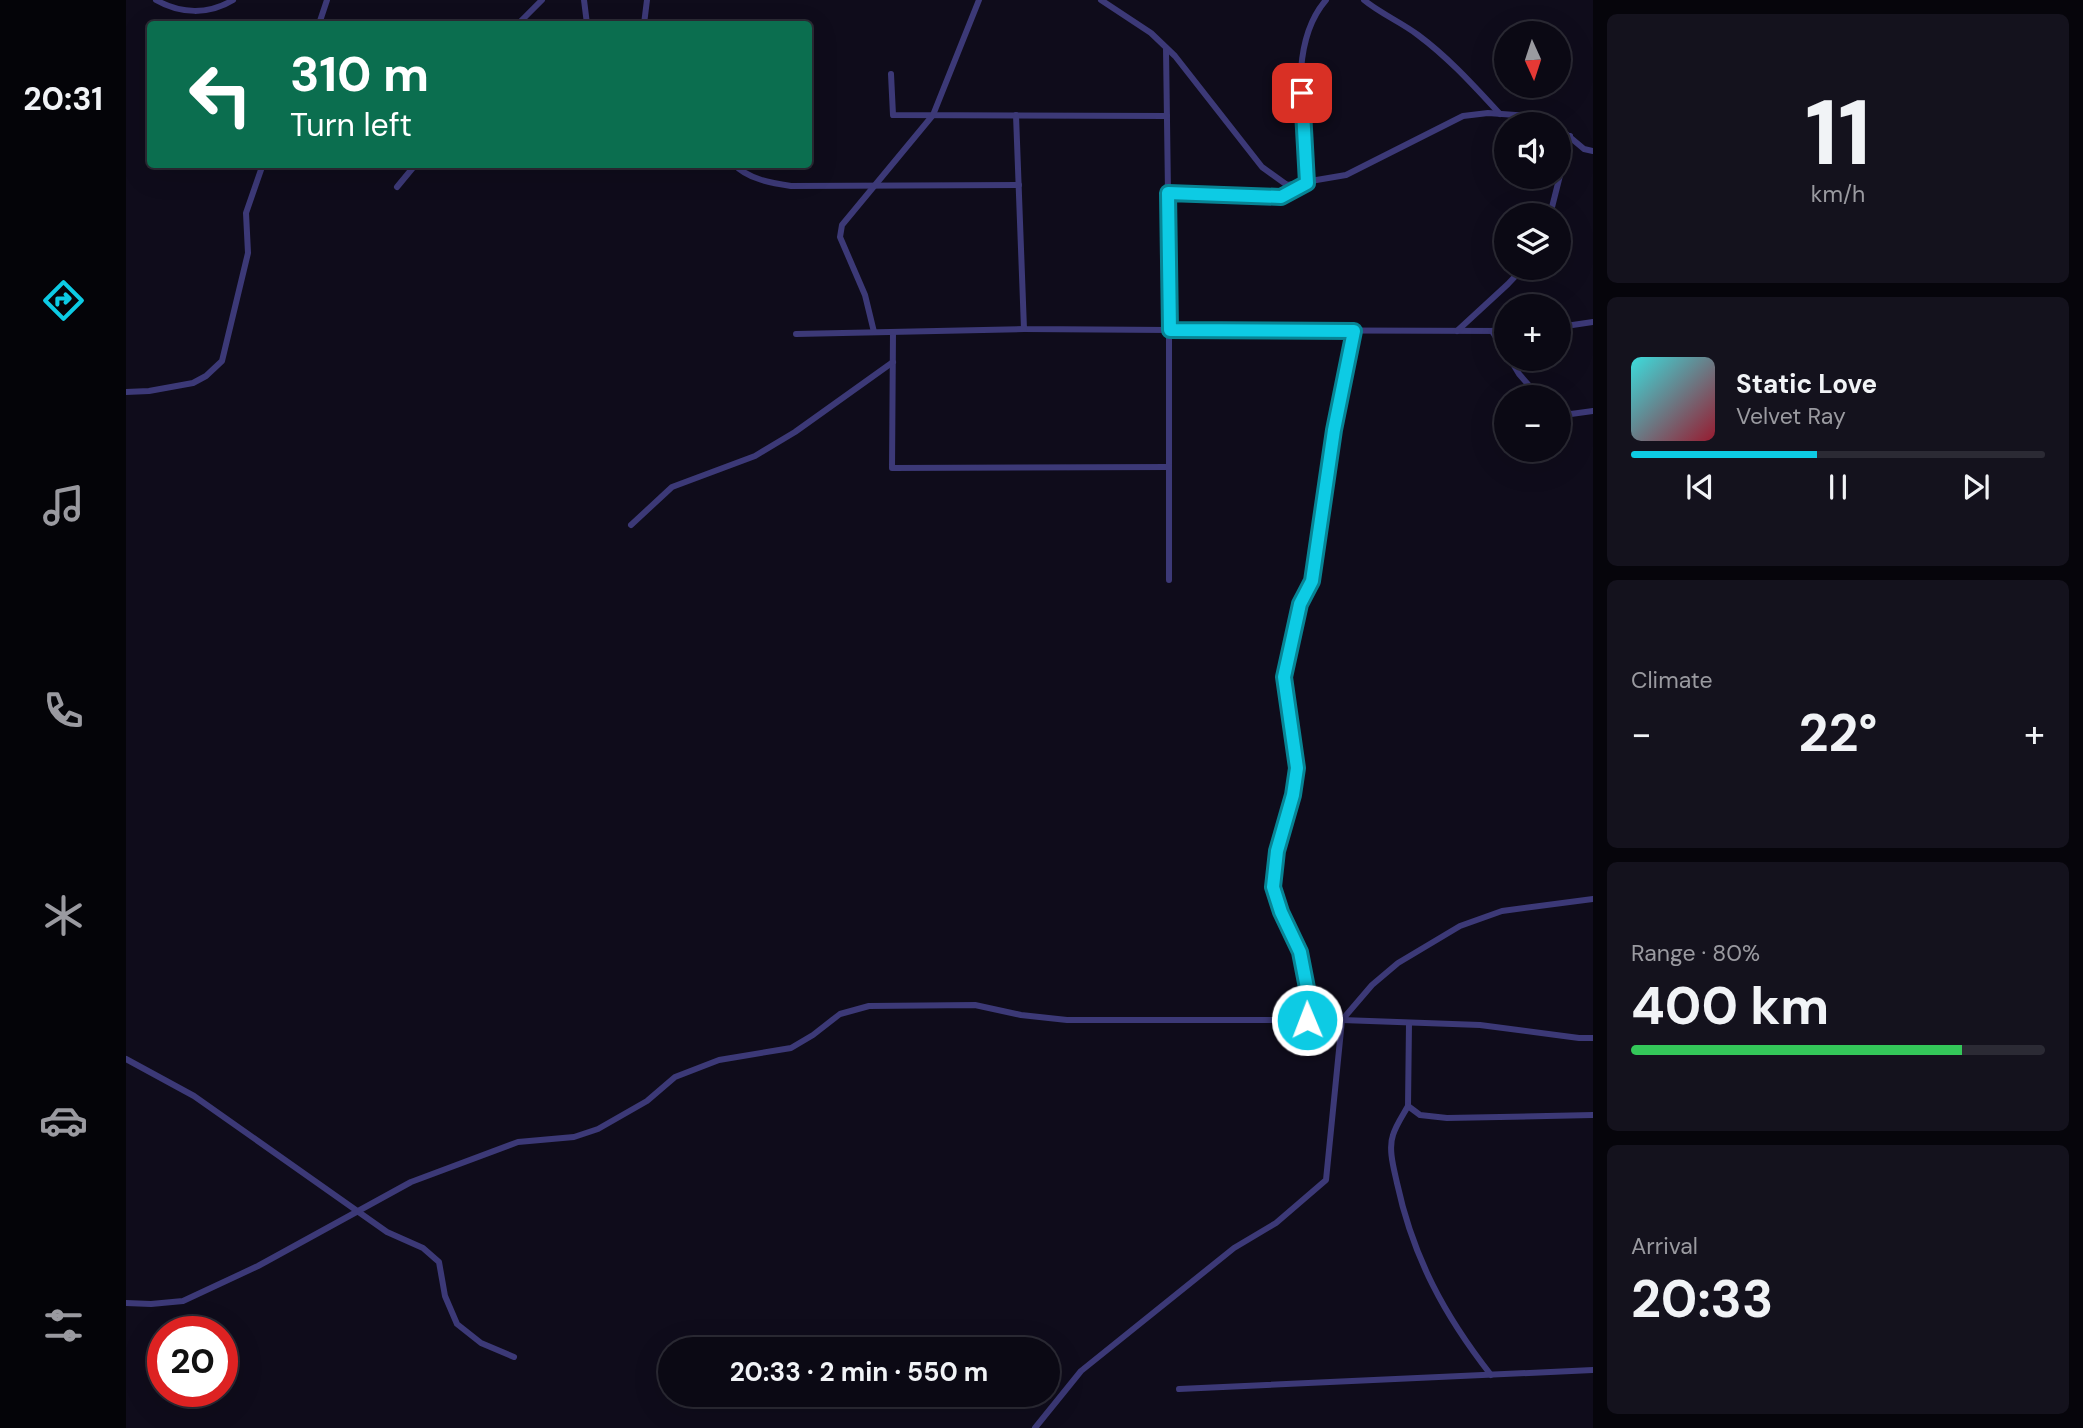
<!DOCTYPE html>
<html lang="en">
<head>
<meta charset="utf-8">
<style>
  body { margin:0; font-family:"DM Sans",sans-serif; background:#14121d; color:#f1f3f6; height:100vh; display:flex; flex-direction:column; font-size:26px; white-space:nowrap }
  * { box-sizing:border-box; margin:0 }
  p { font-size:23px; color:#9a9aa0 }
  .icon { flex:none; width:38px; height:38px; fill:none; stroke:currentColor; stroke-width:2; stroke-linecap:round; stroke-linejoin:round }
  .map { position:relative; flex:1; overflow:hidden }
  .side { display:flex; flex-direction:column; gap:14px; padding:14px; background:#06050b; width:490px }
  .side>* { flex:none }
  .top-card { position:absolute; left:21px; top:21px; width:665px; height:147px; border-radius:7px; box-shadow:0 7px 28px #0002,0 0 0 2px #2b2a34; background:#0b6e4f; color:#fff; overflow:hidden }
  .needle { width:46px; rotate:177deg }
  .buttons { position:absolute; left:1368px; top:21px; display:grid; gap:14px }
  .buttons a { display:grid; place-items:center; width:77px; height:77px; border-radius:50%; background:#0b0914; box-shadow:0 7px 28px #0002,0 0 0 2px #2b2a34; font-size:35px }
  .speed { position:absolute; left:21px; top:1316px; display:flex; gap:14px; font-size:35px; font-weight:700; text-align:center }
  .speed>* { display:grid; place-content:center; width:91px; height:91px; border-radius:50%; background:#0b0914; box-shadow:0 7px 28px #0002,0 0 0 2px #2b2a34; line-height:1 }
  .speed .limit { border:10px solid #d22; background:#fff; color:#111 }
  .pin { position:absolute; display:grid; place-items:center; width:60px; height:60px; color:#fff; margin:-30px; border-radius:14px; box-shadow:0 4px 10px #0006 }
  .me { position:absolute; width:77px; margin:-38px; rotate:359deg; stroke-linejoin:round; filter:drop-shadow(0 0 5px #0008) }
  .turn { display:flex; align-items:center; gap:24px; height:147px; padding:0 28px; font-size:32px }
  .turn .icon { width:91px; height:91px; stroke-width:2.5 }
  .turn b { display:block; font-size:49px; line-height:60px }
  .big { font-size:52px; font-weight:700; line-height:1.1 }
  .side .widget { flex:1; display:flex; flex-direction:column; justify-content:center; gap:10px; min-width:0; padding:0 24px; border-radius:10px; background:#14121d }
  .side .dial { align-items:center; gap:0 }
  .dial b { font-size:91px; line-height:1 }
  .song { display:flex; align-items:center; gap:21px }
  .cover { width:84px; height:84px; border-radius:10px; background:linear-gradient(135deg,hsl(180 70% 55%),hsl(350 70% 35%)) }
  .played { height:7px; border-radius:4px; background:linear-gradient(90deg,#0dcbe4 45%,#2b2a34 45%) }
  .keys { display:flex; justify-content:space-around; direction:ltr }
  .heat { display:flex; justify-content:space-between; align-items:center; font-size:38px; direction:ltr }
  .charge { height:10px; border-radius:5px; background:linear-gradient(90deg,#34c759 80%,#2b2a34 0) }
  .trip { position:absolute; left:532px; top:1337px; width:402px; height:70px; border-radius:35px; background:#0b0914; box-shadow:0 7px 28px #0002,0 0 0 2px #2b2a34; font-weight:700; line-height:70px; text-align:center }
  main { display:flex; flex:1; min-height:0 }
  .tab-bar { display:flex; flex-direction:column; width:126px; justify-content:space-around; align-items:center; background:#040408; color:#9a9aa0 }
  .tab-bar .icon { width:49px; height:49px }
  .tab-bar .on { color:#0dcbe4 }
  .tab-bar b { font-size:32px; color:#f1f3f6 }
  .map>svg:first-child { display:block }
</style>
</head>
<body>
<main>
<nav class="tab-bar">
<b>20:31</b>
<svg class="icon on" aria-label="directions" viewBox="0 0 24 24"><path d="M12 3l9 9-9 9-9-9zM9 14v-3h6M13 9l2 2-2 2"/></svg>
<svg class="icon" aria-label="music" viewBox="0 0 24 24"><path d="M9 18V5l10-2v13"/><circle cx="6" cy="18" r="3"/><circle cx="16" cy="16" r="3"/></svg>
<svg class="icon" aria-label="phone" viewBox="0 0 24 24"><path d="M5 4h4l2 5-3 2q2 4 5 5l2-3 5 2v4C11 20 4 13 5 4z"/></svg>
<svg class="icon" aria-label="climate" viewBox="0 0 24 24"><path d="M12 3v18M4 7l16 10M4 17L20 7"/></svg>
<svg class="icon" aria-label="car" viewBox="0 0 24 24"><path d="M5 17H2v-5l4-1 3-4h7l3 4 3 1v5h-3M9 17h6M6 11h13"/><circle cx="7" cy="17" r="2"/><circle cx="17" cy="17" r="2"/></svg>
<svg class="icon" aria-label="filters" viewBox="0 0 24 24"><path d="M4 7h16M4 17h16"/><circle cx="9" cy="7" r="2"/><circle cx="15" cy="17" r="2"/></svg>
</nav>
<div class="map">
<svg width="1467" height="1428" viewBox="0 0 1467 1428">
  <rect width="100%" height="100%" fill="#0f0c1b"/>
  <g fill="none" stroke-linecap="round" stroke-linejoin="round">
    <g stroke="#3c3977" stroke-width="6">
      <path d="M30 0C54 14 83 15 107 0"/>
      <path d="M458 0 461 24"/>
      <path d="M975 0 1025 33 1049 56 1136 167 1161 185 1220 175 1337 116 1362 113 1402 116 1429 124"/>
      <path d="M1238 0C1255 14 1275 22 1292 35 1323 58 1348 86 1374 114"/>
      <path d="M193 24 201 0"/>
      <path d="M392 24 416 0"/>
      <path d="M518 24 521 0"/>
      <path d="M1040 48 1042 193 1155 197 1181 183C1178 126 1160 46 1200 0"/>
      <path d="M765 74 767 115 1041 116"/>
      <path d="M890 115 898 329 1043 330V580"/>
      <path d="M1433 128 1458 149 1467 151"/>
      <path d="M608 164C621 179 646 183 665 186L893 185"/>
      <path d="M271 187 290 164"/>
      <path d="M1042 193 1043 330 1381 331"/>
      <path d="M1424 215 1444 136"/>
      <path d="M1433 327 1467 322"/>
      <path d="M1331 331 1382 284 1397 268"/>
      <path d="M1366 331 1381 354"/>
      <path d="M748 332 739 295 714 237 716 225 807 115 853 0"/>
      <path d="M767 332 766 468 1043 467"/>
      <path d="M670 334 898 329"/>
      <path d="M1384 359 1393 374 1413 397"/>
      <path d="M0 392 23 391 67 383 80 376 96 361 122 253 120 213 137 164"/>
      <path d="M1433 409 1445 414 1467 411"/>
      <path d="M505 525 546 487 629 456 669 432 767 362"/>
      <path d="M1467 899 1376 911 1334 926 1272 963 1246 985 1216 1020 1354 1025 1453 1038H1467"/>
      <path d="M1181 1020V988L1174 952 1155 912 1147 887 1151 851 1167 795 1171 768 1158 677 1174 604 1186 581 1208 430 1228 331"/>
      <path d="M1283 1023 1282 1106 1294 1115 1321 1118 1467 1115"/>
      <path d="M0 1059 68 1096 261 1232 297 1248 313 1262 319 1296 331 1324 355 1343 388 1357"/>
      <path d="M1282 1106C1277 1115 1270 1125 1267 1135 1262 1149 1268 1169 1271 1183 1287 1257 1318 1315 1365 1375"/>
      <path d="M0 1303 25 1304 57 1301 132 1266 285 1182 392 1142 448 1137 472 1129 521 1101 549 1077 593 1060 665 1048 687 1035 714 1014 743 1006 849 1005 895 1015 941 1020H1216L1200 1180 1150 1223 1108 1248 955 1371 909 1428"/>
      <path d="M1053 1389 1467 1370"/>
    </g>
  </g>
  <g fill="none" stroke-linecap="round" stroke-linejoin="round">
    <g stroke="#088494" stroke-width="18">
      <path id="route" d="M1176 93 1181 183 1155 197 1042 193 1044 330 1228 331 1208 430 1186 581 1174 604 1158 677 1171 768 1167 795 1151 851 1147 887 1155 912 1174 952 1181 988V1020"/>
    </g>
    <use href="#route" stroke="#0dcbe4" stroke-width="12"/>
  </g>
</svg>
<div class="buttons">
<a><svg class="needle" viewBox="-14 -14 28 28"><path d="M0-13l5 13h-10z" fill="#e53935"/><path d="M0 13l5-13h-10z" fill="#9a9aa0"/></svg></a>
<a><svg class="icon" aria-label="sound" viewBox="0 0 24 24"><path d="M4 9h4l5-4v14l-5-4H4zM17 9q2 3 0 6"/></svg></a>
<a><svg class="icon" aria-label="layers" viewBox="0 0 24 24"><path d="M12 4l9 5-9 5-9-5zM3 14l9 5 9-5"/></svg></a>
<a>+</a>
<a>−</a>
</div>
<div class="speed"><div class="limit">20</div></div>
<div class="pin" style="left:1176px;top:93px;background:#d93025"><svg class="icon" aria-label="arrive" viewBox="0 0 24 24"><path d="M6 21V4h12l-3 4 3 4H6"/></svg></div>
<svg class="me" style="left:1181px;top:1020px" viewBox="-20 -20 40 40"><circle r="17" fill="#0dcbe4" stroke="#fff" stroke-width="3"/><path d="M0-11L8 9 0 5-8 9z" fill="#fff"/></svg>
<div class="trip">20:33 · 2 min · 550 m</div>
<div class="top-card">
<div class="turn"><svg class="icon" aria-label="left" viewBox="0 0 24 24"><path d="M17 20v-9H6M10 6l-5 5 5 5"/></svg><div><b>310 m</b>Turn left</div></div>
</div>
</div>
<section class="side">
<div class="widget dial"><b>11</b><p>km/h</p></div>
<div class="widget">
<div class="song"><i class="cover"></i><div><b>Static Love</b><p>Velvet Ray</p></div></div>
<div class="played"></div>
<div class="keys"><svg class="icon" aria-label="previous" viewBox="0 0 24 24"><path d="M18 5L8 12l10 7zM5 5v14"/></svg><svg class="icon" aria-label="pause" viewBox="0 0 24 24"><path d="M8 5v14M16 5v14"/></svg><svg class="icon" aria-label="next" viewBox="0 0 24 24"><path d="M6 5l10 7-10 7zM19 5v14"/></svg></div>
</div>
<div class="widget"><p>Climate</p>
<div class="heat"><a>−</a><b class="big">22°</b><a>+</a></div>
</div>
<div class="widget"><p>Range · 80%</p><b class="big">400 km</b><div class="charge"></div></div>
<div class="widget"><p>Arrival</p><b class="big">20:33</b></div>
</section>
</main>
</body>
</html>
